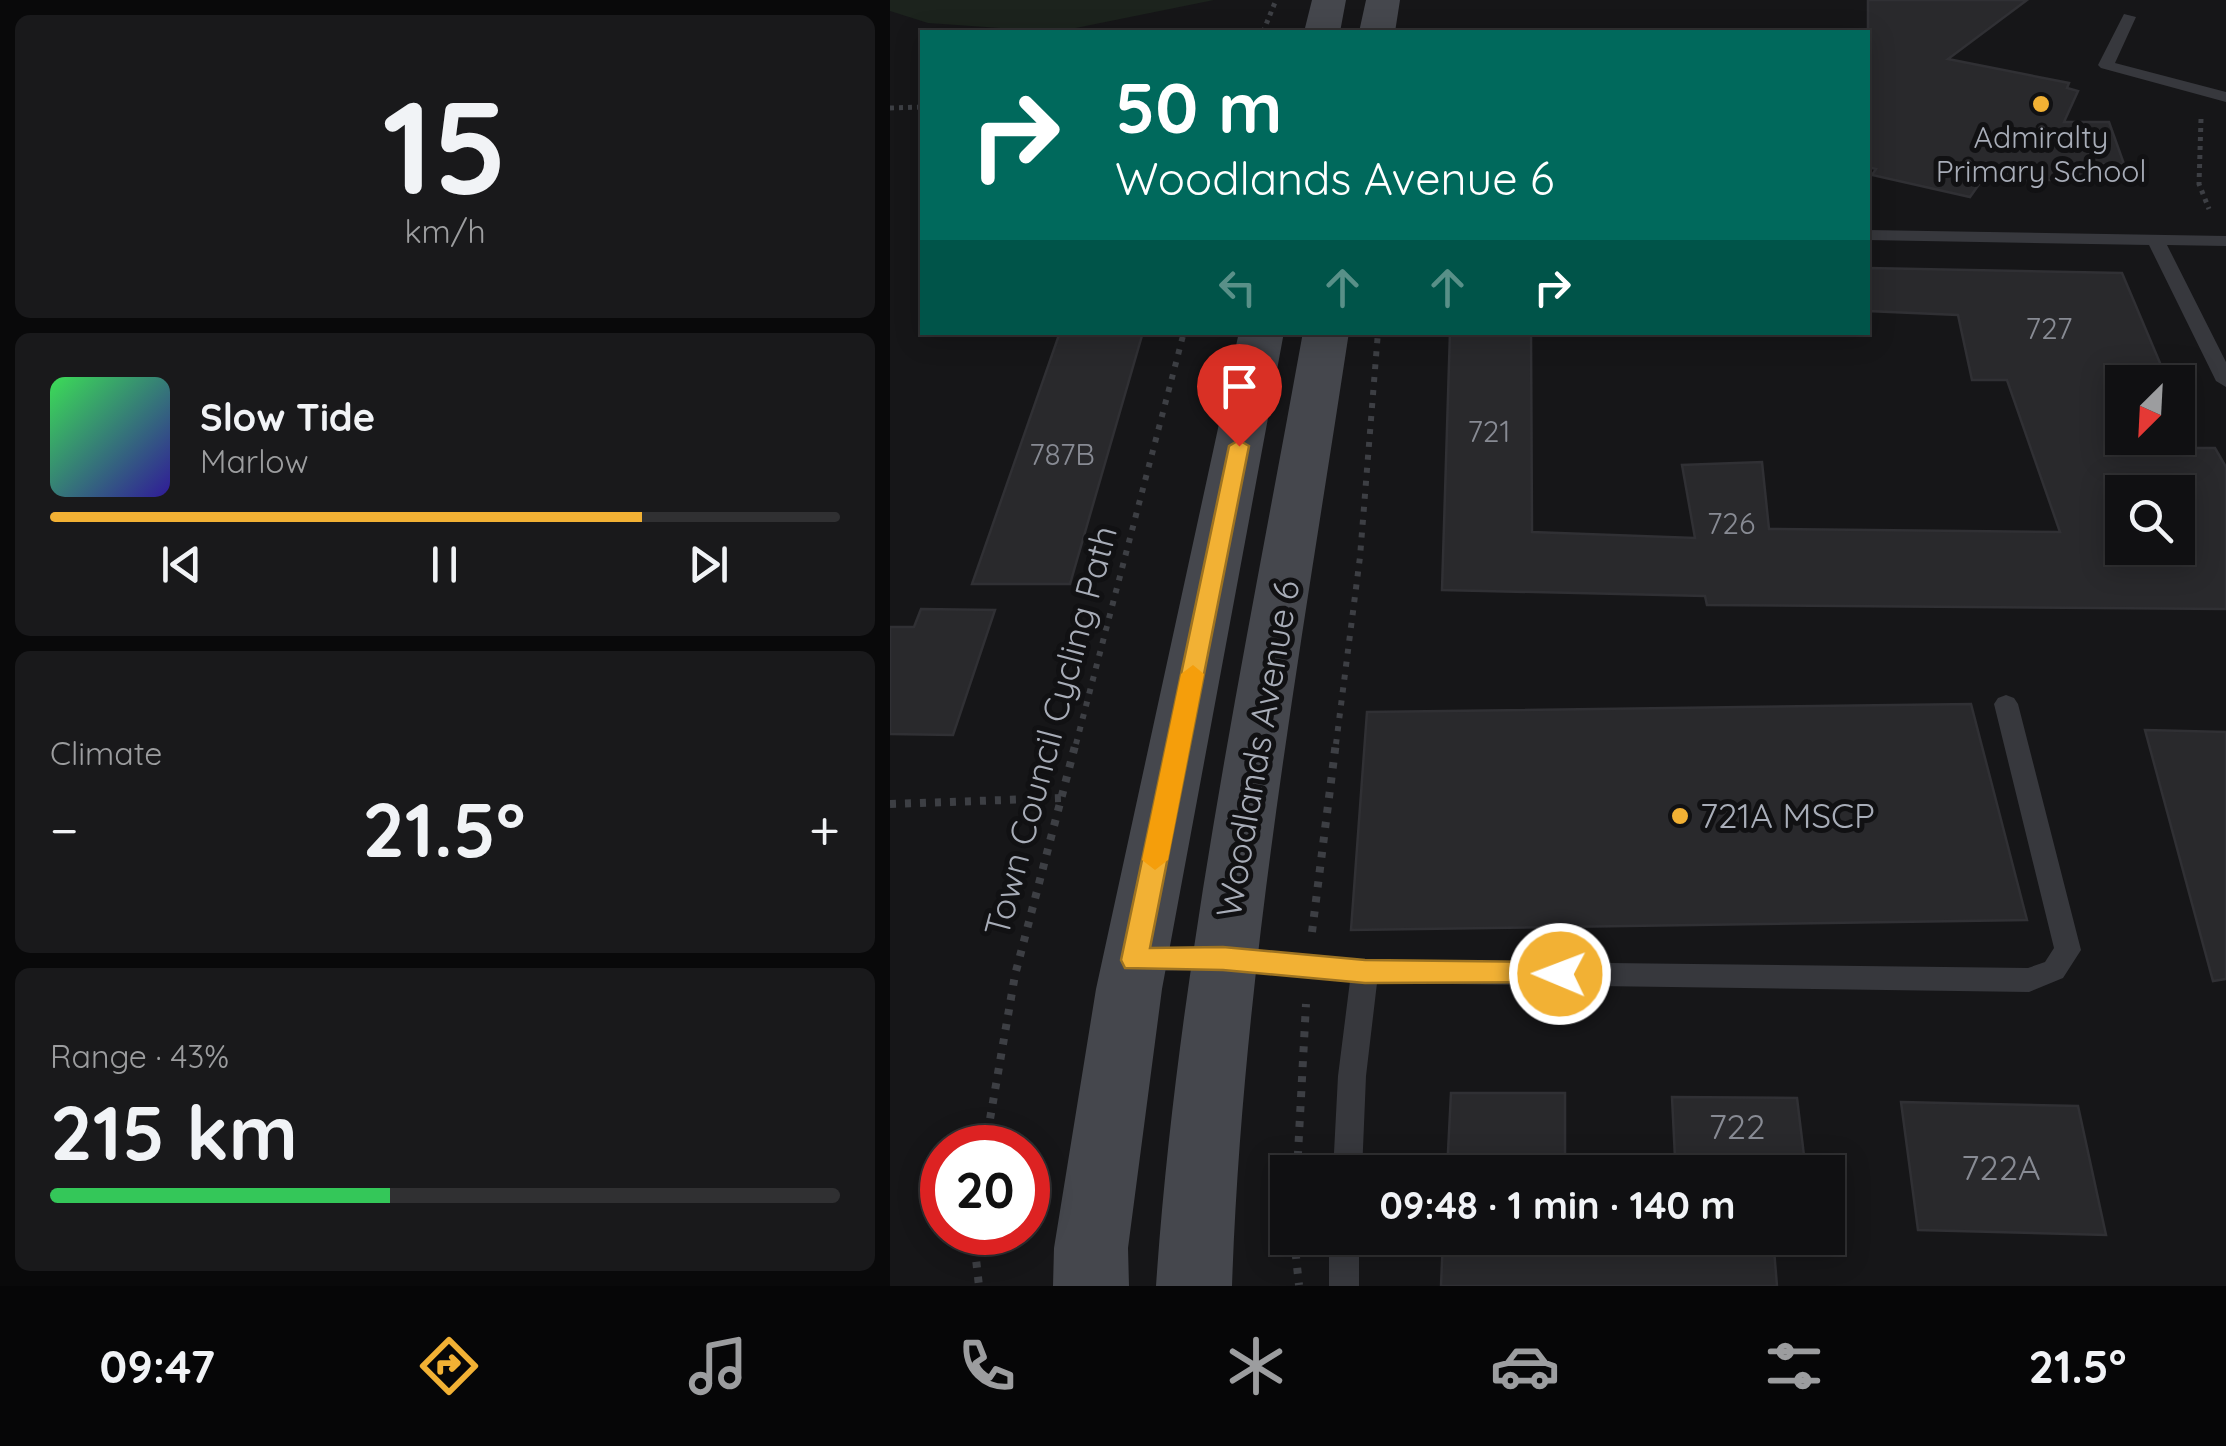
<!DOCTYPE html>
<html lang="en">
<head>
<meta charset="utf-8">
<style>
  body { margin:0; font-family:Quicksand,sans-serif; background:#19191b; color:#f1f3f6; height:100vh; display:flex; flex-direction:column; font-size:38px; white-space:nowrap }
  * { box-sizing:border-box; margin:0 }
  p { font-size:32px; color:#9c9d9f }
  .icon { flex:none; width:55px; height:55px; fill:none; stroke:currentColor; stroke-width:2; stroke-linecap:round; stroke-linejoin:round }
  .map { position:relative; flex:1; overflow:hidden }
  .drawer { display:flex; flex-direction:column; gap:15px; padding:15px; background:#09090a; width:890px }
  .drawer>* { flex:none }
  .top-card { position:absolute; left:30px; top:30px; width:950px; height:305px; border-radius:0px; box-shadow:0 5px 25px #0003,0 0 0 2px #303032; background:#00695c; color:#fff; overflow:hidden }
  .needle { width:65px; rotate:204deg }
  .controls { position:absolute; left:1215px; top:365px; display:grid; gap:20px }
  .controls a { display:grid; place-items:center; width:90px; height:90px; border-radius:0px; background:#101012; box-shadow:0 5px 25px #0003,0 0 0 2px #303032; font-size:50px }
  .speed { position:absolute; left:30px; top:1125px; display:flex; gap:20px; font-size:50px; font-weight:700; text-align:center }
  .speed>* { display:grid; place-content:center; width:130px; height:130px; border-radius:50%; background:#101012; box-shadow:0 5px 25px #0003,0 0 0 2px #303032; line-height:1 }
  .speed .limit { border:15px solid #d22; background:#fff; color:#111 }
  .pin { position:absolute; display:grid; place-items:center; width:85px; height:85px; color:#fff; margin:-102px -42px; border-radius:50% 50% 50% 0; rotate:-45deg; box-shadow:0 0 10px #0007 }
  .pin .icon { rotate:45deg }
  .me { position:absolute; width:110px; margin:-55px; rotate:271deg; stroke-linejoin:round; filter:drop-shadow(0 0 8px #0008) }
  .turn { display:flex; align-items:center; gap:35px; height:210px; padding:0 30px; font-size:45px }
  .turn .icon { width:130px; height:130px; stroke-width:2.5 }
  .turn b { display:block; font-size:70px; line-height:85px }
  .lanes { display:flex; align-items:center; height:95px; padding:0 30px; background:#0003; justify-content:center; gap:50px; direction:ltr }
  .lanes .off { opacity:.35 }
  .big { font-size:75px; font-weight:700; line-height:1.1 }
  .drawer .widget { flex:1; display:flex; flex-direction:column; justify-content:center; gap:15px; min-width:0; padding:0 35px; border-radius:15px; background:#19191b }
  .drawer .dial { align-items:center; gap:0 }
  .dial b { font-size:130px; line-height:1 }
  .song { display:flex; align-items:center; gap:30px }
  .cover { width:120px; height:120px; border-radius:15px; background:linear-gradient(135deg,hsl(130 70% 55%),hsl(250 70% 35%)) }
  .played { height:10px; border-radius:5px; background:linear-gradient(90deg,#f2b134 75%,#303032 75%) }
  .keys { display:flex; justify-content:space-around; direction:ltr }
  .heat { display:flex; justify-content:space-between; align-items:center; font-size:55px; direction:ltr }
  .charge { height:15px; border-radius:8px; background:linear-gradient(90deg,#34c759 43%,#303032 0) }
  .trip { position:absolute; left:380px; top:1155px; width:575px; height:100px; border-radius:0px; background:#101012; box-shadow:0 5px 25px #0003,0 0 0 2px #303032; font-weight:700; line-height:100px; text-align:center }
  .dock { display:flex; height:160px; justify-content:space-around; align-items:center; background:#060607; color:#9c9d9f }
  .dock .icon { width:70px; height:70px }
  .dock .selected { color:#f2b134 }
  .dock b { font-size:45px; color:#f1f3f6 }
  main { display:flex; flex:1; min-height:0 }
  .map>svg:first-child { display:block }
</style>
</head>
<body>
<main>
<section class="drawer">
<div class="widget dial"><b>15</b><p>km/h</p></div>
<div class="widget">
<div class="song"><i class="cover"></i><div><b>Slow Tide</b><p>Marlow</p></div></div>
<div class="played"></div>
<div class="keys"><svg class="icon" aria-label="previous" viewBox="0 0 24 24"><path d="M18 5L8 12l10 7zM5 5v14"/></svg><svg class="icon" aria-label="pause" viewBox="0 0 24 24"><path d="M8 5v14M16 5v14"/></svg><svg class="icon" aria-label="next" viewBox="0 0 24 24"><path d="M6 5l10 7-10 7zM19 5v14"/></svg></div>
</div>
<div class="widget"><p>Climate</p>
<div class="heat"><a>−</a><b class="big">21.5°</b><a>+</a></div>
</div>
<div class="widget"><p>Range · 43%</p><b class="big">215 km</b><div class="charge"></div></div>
</section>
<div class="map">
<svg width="1336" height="1286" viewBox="0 0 1336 1286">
  <rect width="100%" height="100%" fill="#161618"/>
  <path fill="#1c231d" d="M0 0H324L166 32 38 23 0 11Z"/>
  <g fill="#29292c" stroke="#303034" stroke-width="2.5" fill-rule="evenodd">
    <path d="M978 0H1137L1058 59 1179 83 1177 88 1188 91 1174 122H1219L1234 164H1213L1221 180H1092L1080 197 982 175 986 169 978 167Z"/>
    <path d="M978 268 1232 273 1278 382H1232V438H1288V408L1302 448H1325L1336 467V609L817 605 815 596 552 590 560 332H641L642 532 805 538 792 465 872 462 879 529 1170 532 1117 380H1082L1068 315 978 311ZM1232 492H1288V548H1232Z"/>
    <path d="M170 332H253L180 584H82Z"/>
    <path d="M31 609 105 610 63 735 0 734V627H24Z"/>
    <path d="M1081 704 1137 920 461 930 477 712Z"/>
    <path d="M1255 730 1336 732V979L1323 981Z"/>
    <path d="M561 1093H675V1157L785 1158 782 1097 907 1098 916 1172H557Z"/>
    <path d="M1011 1102 1188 1106 1216 1235 1028 1230Z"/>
    <path d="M553 1238H883L887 1286H551Z"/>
  </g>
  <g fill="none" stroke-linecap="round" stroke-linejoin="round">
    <g stroke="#3d3f44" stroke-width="5" stroke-dasharray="4 5" stroke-linecap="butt">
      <path d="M373 32 386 0"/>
      <path d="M0 108 32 107"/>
      <path d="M1311 119 1309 184 1319 209"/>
    </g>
    <g stroke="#3d3f44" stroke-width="6" stroke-dasharray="5 8" stroke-linecap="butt">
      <path d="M186 744 294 332"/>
      <path d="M446 744 470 557 488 332"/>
    </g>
    <g stroke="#3d3f44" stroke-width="8" stroke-dasharray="6 9" stroke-linecap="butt">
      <path d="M0 804 172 798"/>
      <path d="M422 932 446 742"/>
      <path d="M95 1148 125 975 186 742"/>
      <path d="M407 1172 416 1004"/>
      <path d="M83 1232 89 1286"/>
      <path d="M404 1238 409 1285"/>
    </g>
    <g fill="#37383d" fill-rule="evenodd">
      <path d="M1234 14 1246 17 1225 63 1336 92V102L1211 68 1208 65Z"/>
      <path d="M978 230 1336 236V246L1277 245 1336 362V387L1326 381 1259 245 978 240Z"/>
      <path d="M1116 695 1124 698 1128 704 1191 950 1173 978 1139 992 487 983 476 1076 472 1172H443L448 1076 460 981 333 970 248 971 239 968 235 960 239 952 248 949 333 948 475 960 1138 968 1155 962 1164 948 1104 704 1108 698Z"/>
      <rect x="439" y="1238" width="30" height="48"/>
    </g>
    <g fill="#45474d" fill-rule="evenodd">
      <path d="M422 0H456L450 32H414Z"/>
      <path d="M476 0H510L505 32H469Z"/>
      <path d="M349 332H394L272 989 238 1248 239 1286H163L164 1248 206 989Z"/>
      <path d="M413 332H459C411 649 353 966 342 1286H266C288 965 356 649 413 332Z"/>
    </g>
  </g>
  <path fill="#f2b134" stroke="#9d7322" stroke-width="2.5" d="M349 440 359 446 260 948 333 947 475 960 670 962 680 966 684 974 680 982 475 983 333 970 235 968 231 960 339 446Z"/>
  <path fill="#f59e0b" d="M303 665 314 674 278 860 265 870 252 860 291 674Z"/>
  <g fill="#f2b134" stroke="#111113" stroke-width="4">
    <circle cx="1151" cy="104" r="10"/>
    <circle cx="790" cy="816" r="10"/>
  </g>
  <g text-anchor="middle" stroke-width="10" stroke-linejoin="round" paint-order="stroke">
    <g font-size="30" fill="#a8adb8" stroke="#111113">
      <text x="1151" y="148">Admiralty<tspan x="1151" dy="34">Primary School</tspan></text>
    </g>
    <g font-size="30" fill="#888b94">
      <text x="1159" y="339">727</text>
      <text x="599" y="442">721</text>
      <text x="172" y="465">787B</text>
      <text x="841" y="534">726</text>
    </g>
    <g font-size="35" fill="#a8adb8" stroke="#111113">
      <text transform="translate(161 731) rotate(-75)" y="12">Town Council Cycling Path</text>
      <text transform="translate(368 749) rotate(-80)" y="12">Woodlands Avenue 6</text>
    </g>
    <g font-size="35" fill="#a8adb8" stroke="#111113" text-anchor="start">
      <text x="810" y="828">721A MSCP</text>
    </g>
    <g font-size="35" fill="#888b94">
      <text x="847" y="1139">722</text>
      <text x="1111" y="1180">722A</text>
    </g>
  </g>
</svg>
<div class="controls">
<a><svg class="needle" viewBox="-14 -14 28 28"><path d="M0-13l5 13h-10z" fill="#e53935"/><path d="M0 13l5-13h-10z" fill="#9c9d9f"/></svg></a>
<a><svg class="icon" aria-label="search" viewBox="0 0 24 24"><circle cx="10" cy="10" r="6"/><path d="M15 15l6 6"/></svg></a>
</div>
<div class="speed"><div class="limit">20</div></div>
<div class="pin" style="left:349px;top:446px;background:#d93025"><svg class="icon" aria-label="arrive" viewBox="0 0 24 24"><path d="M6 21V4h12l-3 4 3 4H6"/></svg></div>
<svg class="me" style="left:670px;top:974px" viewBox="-20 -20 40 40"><circle r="17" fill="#f2b134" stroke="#fff" stroke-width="3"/><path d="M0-11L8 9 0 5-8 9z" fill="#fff"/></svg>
<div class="trip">09:48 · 1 min · 140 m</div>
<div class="top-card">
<div class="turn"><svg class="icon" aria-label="right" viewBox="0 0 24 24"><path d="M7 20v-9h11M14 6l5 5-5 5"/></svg><div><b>50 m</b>Woodlands Avenue 6</div></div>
<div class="lanes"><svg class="icon off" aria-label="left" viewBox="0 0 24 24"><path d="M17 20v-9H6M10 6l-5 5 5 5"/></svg><svg class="icon off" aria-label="ahead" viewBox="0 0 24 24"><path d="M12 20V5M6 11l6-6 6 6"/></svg><svg class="icon off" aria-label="ahead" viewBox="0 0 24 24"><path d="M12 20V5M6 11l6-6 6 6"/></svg><svg class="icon" aria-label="right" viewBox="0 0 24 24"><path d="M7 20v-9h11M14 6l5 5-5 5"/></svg></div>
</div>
</div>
</main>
<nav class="dock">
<b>09:47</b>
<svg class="icon selected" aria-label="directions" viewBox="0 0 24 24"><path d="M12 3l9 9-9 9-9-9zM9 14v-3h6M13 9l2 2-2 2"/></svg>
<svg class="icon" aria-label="music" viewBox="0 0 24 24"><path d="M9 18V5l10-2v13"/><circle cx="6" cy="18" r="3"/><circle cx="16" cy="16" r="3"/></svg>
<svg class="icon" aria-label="phone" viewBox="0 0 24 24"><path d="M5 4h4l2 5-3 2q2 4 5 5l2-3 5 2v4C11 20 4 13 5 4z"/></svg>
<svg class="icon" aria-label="climate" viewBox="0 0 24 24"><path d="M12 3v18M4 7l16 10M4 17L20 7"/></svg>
<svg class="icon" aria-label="car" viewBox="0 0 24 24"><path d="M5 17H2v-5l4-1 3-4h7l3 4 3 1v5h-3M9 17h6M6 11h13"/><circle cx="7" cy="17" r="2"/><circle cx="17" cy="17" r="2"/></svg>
<svg class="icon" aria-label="filters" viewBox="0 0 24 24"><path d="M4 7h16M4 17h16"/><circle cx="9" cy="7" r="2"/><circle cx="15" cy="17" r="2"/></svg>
<b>21.5°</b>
</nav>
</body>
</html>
